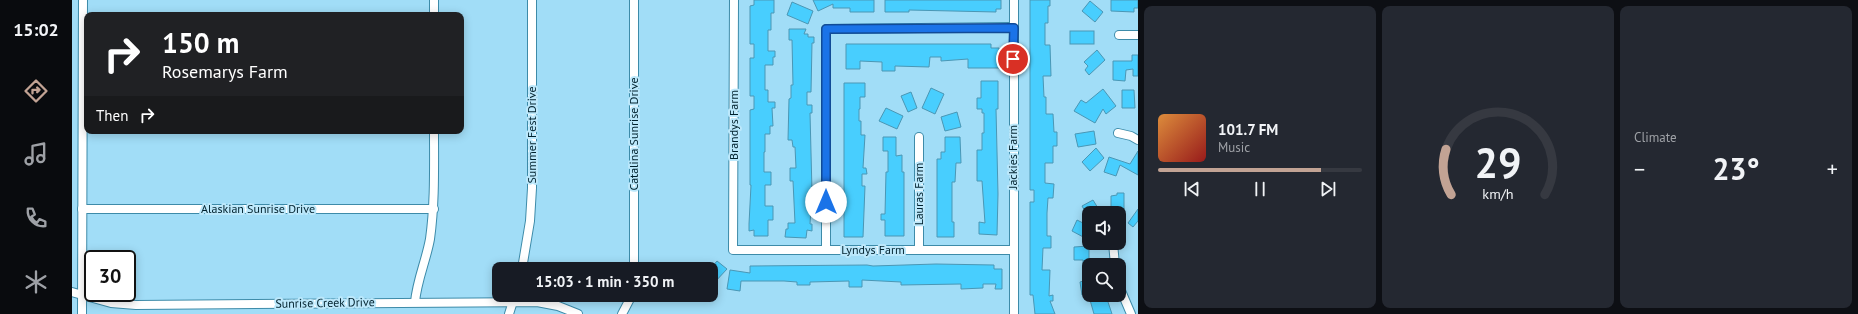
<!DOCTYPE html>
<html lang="en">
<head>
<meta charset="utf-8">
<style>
  body { margin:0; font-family:"PT Sans",sans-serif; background:#242831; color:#f1f3f6; height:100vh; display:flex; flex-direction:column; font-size:15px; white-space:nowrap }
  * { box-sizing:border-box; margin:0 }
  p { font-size:13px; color:#9ea1a6 }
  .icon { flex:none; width:22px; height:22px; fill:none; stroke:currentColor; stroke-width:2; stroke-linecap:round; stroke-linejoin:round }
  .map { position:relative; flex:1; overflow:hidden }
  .drawer { display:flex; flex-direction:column; gap:6px; padding:6px; background:#0d0f14; width:720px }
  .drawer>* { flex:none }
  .guide { position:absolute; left:12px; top:12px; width:380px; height:122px; border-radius:8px; box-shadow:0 2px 10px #0003; background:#202124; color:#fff; overflow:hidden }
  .tools { position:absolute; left:1010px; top:206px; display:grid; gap:8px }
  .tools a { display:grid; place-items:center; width:44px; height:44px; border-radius:8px; background:#171b24; box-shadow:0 2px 10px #0003; font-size:20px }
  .speed { position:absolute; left:12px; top:250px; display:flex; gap:8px; font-size:20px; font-weight:700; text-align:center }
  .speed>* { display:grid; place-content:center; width:52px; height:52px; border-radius:50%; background:#171b24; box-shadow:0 2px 10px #0003; line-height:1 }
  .speed .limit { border:2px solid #111; border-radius:6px; background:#fff; color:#111 }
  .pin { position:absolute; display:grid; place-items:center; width:34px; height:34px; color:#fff; margin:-17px; border:2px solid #fff; border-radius:50%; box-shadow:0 1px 4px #0007 }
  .me { position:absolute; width:44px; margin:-22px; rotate:0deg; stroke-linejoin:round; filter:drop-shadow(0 0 3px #0008) }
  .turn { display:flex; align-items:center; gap:14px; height:84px; padding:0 12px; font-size:18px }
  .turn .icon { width:52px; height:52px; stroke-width:2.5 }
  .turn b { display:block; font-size:28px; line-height:34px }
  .then { display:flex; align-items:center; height:38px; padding:0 12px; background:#0003; gap:8px; font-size:15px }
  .big { font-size:30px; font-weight:600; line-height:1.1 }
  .drawer .widget { flex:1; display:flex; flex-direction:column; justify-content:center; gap:6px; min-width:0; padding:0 14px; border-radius:8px; background:#242831 }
  .drawer .dial { align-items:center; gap:0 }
  .dial svg { height:104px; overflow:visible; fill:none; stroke:#363941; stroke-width:7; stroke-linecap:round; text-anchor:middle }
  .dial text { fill:#f1f3f6; stroke:none }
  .song { display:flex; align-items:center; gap:12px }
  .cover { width:48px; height:48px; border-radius:6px; background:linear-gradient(135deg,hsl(30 70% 55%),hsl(0 70% 35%)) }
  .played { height:4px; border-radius:2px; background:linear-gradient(90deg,#c2a394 80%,#363941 80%) }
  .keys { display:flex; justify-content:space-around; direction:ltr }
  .heat { display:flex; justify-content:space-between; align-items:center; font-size:22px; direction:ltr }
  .drawer .tiles { flex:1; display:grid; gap:6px; grid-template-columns:repeat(3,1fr) }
  .trip { position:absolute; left:420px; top:262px; width:226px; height:40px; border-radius:8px; background:#171b24; box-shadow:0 2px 10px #0003; font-weight:600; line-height:40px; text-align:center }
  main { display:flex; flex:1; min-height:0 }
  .tabs { display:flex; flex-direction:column; width:72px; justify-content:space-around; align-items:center; background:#090b0e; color:#9ea1a6 }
  .tabs .icon { width:28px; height:28px }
  .tabs .on { color:#c2a394 }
  .tabs b { font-size:18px; color:#f1f3f6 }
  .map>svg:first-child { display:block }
</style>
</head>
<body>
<main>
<nav class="tabs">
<b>15:02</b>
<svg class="icon on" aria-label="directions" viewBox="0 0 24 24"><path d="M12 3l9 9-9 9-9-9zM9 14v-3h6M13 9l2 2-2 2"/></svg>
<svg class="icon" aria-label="music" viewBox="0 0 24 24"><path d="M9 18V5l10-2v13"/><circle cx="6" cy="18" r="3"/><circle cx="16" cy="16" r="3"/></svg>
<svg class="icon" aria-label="phone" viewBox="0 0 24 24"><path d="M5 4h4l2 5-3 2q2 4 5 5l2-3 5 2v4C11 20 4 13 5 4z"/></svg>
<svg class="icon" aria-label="climate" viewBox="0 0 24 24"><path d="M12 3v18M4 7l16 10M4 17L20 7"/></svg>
</nav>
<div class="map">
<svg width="1066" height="314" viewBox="0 0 1066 314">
  <rect width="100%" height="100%" fill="#a1ddf7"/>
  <g fill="#48cefe" stroke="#4a97b5">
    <path d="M682 0H702V13H699V30H696V51H703V57H701V65H693V90H696V102H703V108H700L701 126H698V134H693V152H692V172H699V185H693V206H701V220H696V236H682V230L677 231V224L679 185H678V110L682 109V96H678V58H682V44H678V6L682 5Z"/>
    <path d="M741 0H802V12H778V8H761V4L746 11Z"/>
    <path d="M813 0H929V9H924V12L837 10V12H813Z"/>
    <path d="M958 0H978V6H976V23H973V45H978L979 76H971L972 97H974V114H981L982 132H985V146H981V163H973V183L982 184 981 198H976L975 213V236H979V248H971L970 270H978L977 296 981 295V301H978L983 314H963L961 295H958V202H962V190H958Z"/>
    <path d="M1039 0H1066V8H1062V12L1039 11Z"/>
    <path d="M1018 1 1031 12 1023 22 1010 11Z"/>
    <path d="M720 2 741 11 736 24 715 15Z"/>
    <path d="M717 29H734L732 34H736V37H742V43H740L739 92H735V105H740V113H738L740 192 738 224H740V231L735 230 734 238 713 237 714 229H716V223H723L721 181H718V168H724L723 147H721L720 140H716L717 99 719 98V85H721L720 40H717Z"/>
    <rect x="998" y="31" width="24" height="13"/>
    <path d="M774 44H919V48H927V68H896V59L869 61V57H858L857 67 823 66V71H810V62L788 61V69H774Z"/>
    <path d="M1025 50 1033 60 1017 75 1013 70 1016 66 1012 62Z"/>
    <path d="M1060 55H1066V76H1061V69L1054 70 1053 81 1041 80V61H1060Z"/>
    <path d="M909 81H926V109H924L926 194 925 235 907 234V222L913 223 910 181H905V150H910V133H912V113H910V109H905V98H909Z"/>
    <path d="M772 83H793V97H788V109H787V121H789V135H793L791 168H794L795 174H790V186H793L791 237H772Z"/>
    <path d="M859 88 872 94 863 114 850 108Z"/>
    <path d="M1031 89 1044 106 1034 114 1031 109 1023 123 1002 111 1009 100 1014 103Z"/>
    <path d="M1050 90H1062L1063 108H1050Z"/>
    <path d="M839 92 845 108 836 112 829 96Z"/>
    <path d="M814 108 831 116 825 129 807 121Z"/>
    <path d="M885 112 889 127 873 131 869 117Z"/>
    <path d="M1022 131 1024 144 1006 147 1003 134Z"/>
    <path d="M811 137H824V156L830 155V172H832V236H813V220H809V214H813L814 172H816V151H811Z"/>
    <path d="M873 137H888L889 163H884L883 182H880V222H882V237H865V159H869V152H873Z"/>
    <path d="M1024 148 1032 158 1018 171 1010 162Z"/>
    <path d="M1066 151V175L1048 165 1044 176 1032 172 1037 157 1058 164Z"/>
    <path d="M1045 193H1052V213H1039V196L1045 195Z"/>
    <path d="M1021 200 1029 213H1014L1010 206Z"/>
    <path d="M1066 209V221L1061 227 1056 223Z"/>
    <path d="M1005 220 1017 226V234L1015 239 1000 231Z"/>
    <path d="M1017 246V294L1010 295 1008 282 1011 281V260H1002V247Z"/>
    <path d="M645 261 655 269 642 283 639 280V268Z"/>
    <path d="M864 264 922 265V269H930V289H923L924 284H911V288L889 289V284L829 285V282L790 280V287H777V281L738 282V285H725V282L712 281H669L668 291 655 289 658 270 678 273V266L795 265 801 266Z"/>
    <path d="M1034 296 1040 314H1022L1018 300Z"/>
  </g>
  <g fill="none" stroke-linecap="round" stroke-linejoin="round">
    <g stroke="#3d8ba9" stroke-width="10">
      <g id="minor">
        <path d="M362 0V15"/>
        <path d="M562 0V269"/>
        <path d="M662 0 661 250H941"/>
        <path d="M1047 35H1066"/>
        <path d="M1046 133 1059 136 1066 140"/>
        <path d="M10 209H362"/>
        <path d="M1041 243 1043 265"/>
        <path d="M754 250V29L941 27"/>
        <path d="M847 250V137"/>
        <path d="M450 269 458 221 460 188V0"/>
        <path d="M1047 286 1059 314"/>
        <path d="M0 292 39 303 64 305 465 302 486 306 506 314"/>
        <path d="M343 302C345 280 354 261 358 239 363 203 362 167 362 131"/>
        <path d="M10 314 11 0"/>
        <path d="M437 314 443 295"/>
        <path d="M550 314 560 295"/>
        <path d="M942 314V0"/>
      </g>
    </g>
    <use href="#minor" stroke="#fff" stroke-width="8"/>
  </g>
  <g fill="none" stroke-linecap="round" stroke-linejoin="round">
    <g stroke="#114b97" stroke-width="10">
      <path id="route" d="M754 202V29L942 28 941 59"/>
    </g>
    <use href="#route" stroke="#1a73e8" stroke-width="7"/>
  </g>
  <g text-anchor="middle" stroke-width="4" stroke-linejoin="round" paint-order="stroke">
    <g font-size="12" fill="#00212d" stroke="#bce8fb">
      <text transform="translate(662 125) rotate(-90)" y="4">Brandys Farm</text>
      <text transform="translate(562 134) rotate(-90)" y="4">Catalina Sunrise Drive</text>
      <text transform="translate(460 135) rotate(-90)" y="4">Summer Fest Drive</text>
      <text transform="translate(941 157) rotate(-90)" y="4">Jackies Farm</text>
      <text transform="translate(847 194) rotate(-90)" y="4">Lauras Farm</text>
      <text x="186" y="213">Alaskian Sunrise Drive</text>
      <text x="801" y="254">Lyndys Farm</text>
      <text transform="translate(253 303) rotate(-1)" y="4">Sunrise Creek Drive</text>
    </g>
  </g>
</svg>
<div class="tools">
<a><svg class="icon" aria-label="sound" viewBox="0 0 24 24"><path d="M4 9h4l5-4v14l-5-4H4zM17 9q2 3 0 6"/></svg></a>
<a><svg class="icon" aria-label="search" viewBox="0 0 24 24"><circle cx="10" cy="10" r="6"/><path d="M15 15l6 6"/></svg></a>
</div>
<div class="speed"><div class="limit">30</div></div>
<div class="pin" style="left:941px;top:59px;background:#d93025"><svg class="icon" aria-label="arrive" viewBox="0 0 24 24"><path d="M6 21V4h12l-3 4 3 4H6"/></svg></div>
<svg class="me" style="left:754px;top:202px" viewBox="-20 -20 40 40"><circle r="19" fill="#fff"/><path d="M0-13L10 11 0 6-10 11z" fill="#1a73e8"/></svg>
<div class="trip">15:03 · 1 min · 350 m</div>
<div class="guide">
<div class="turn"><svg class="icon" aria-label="right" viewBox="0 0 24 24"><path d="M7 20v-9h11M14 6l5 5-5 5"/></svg><div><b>150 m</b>Rosemarys Farm</div></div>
<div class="then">Then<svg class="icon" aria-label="right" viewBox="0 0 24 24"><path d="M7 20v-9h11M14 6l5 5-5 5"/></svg></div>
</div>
</div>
<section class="drawer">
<div class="tiles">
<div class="widget">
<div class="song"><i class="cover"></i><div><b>101.7 FM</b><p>Music</p></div></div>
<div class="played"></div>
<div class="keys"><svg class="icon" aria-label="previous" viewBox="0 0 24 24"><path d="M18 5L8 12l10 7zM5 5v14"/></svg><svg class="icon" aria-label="pause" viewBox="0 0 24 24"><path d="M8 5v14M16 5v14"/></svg><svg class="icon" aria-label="next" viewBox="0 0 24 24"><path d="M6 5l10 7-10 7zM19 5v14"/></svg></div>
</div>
<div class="widget dial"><svg viewBox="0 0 100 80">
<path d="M14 69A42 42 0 1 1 86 69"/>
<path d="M14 69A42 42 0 0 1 10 34" stroke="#c2a394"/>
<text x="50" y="56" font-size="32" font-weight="700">29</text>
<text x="50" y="72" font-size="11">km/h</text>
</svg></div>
<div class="widget"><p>Climate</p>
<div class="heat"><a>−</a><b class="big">23°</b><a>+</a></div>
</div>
</div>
</section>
</main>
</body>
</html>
